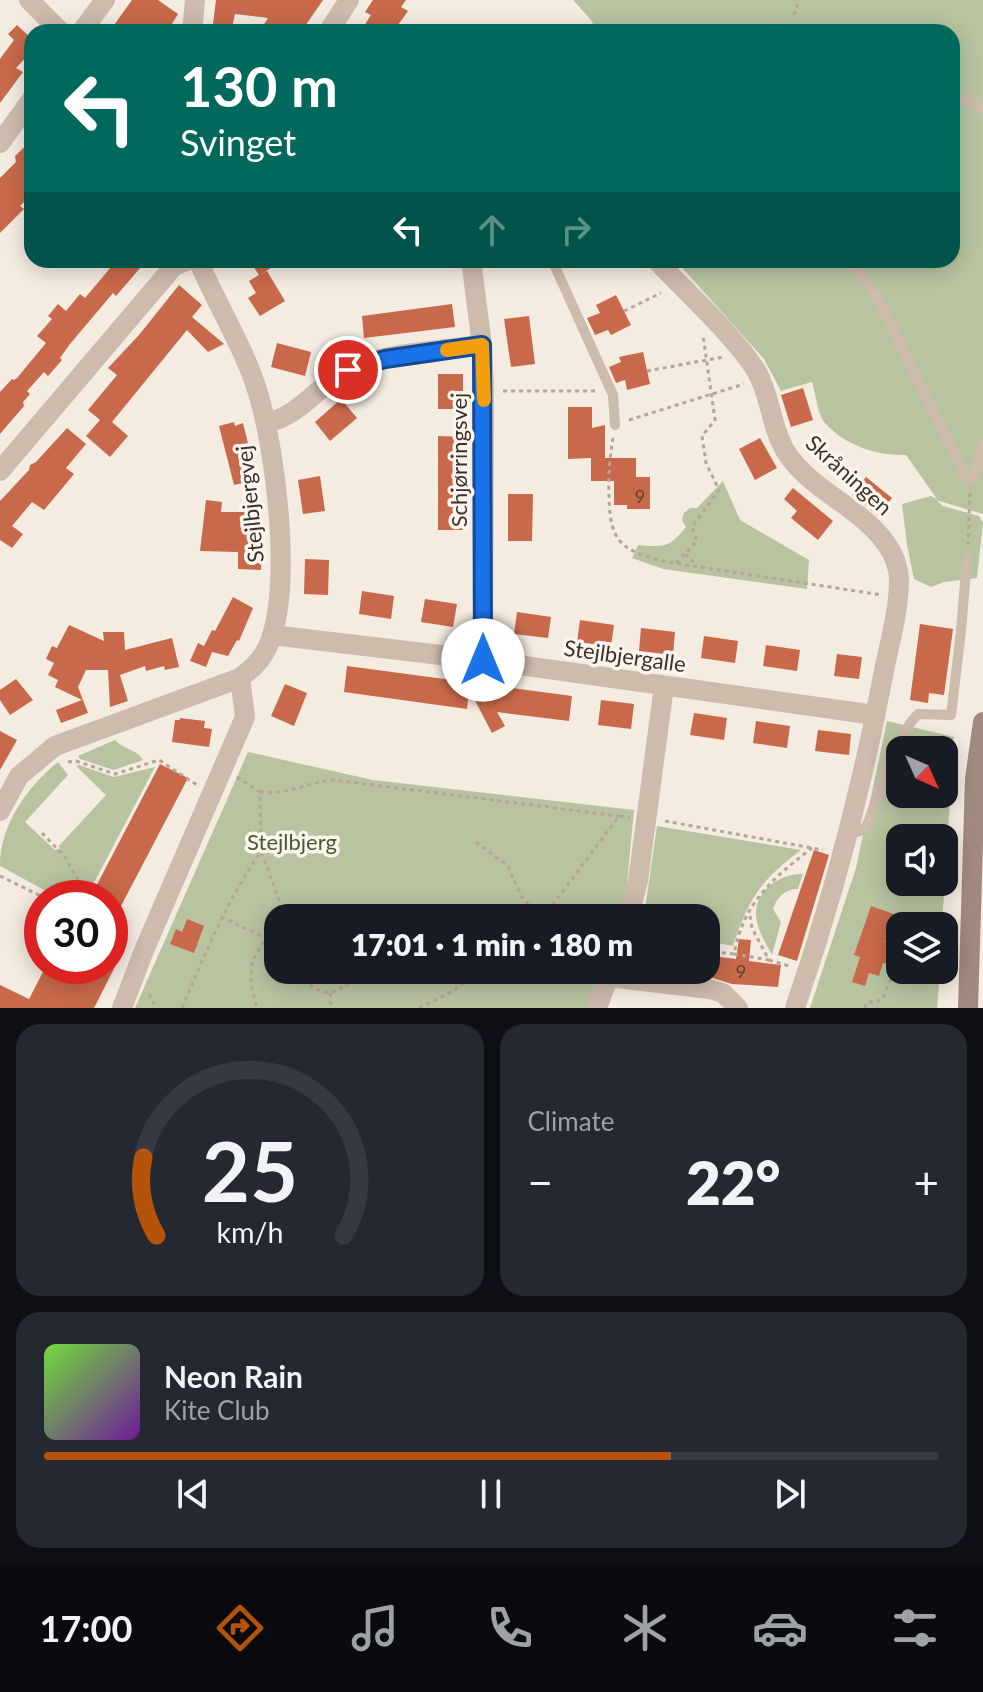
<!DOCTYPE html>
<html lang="en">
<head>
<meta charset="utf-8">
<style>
  body { margin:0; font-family:Lato,sans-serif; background:#242831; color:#f1f3f6; height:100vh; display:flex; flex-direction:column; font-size:30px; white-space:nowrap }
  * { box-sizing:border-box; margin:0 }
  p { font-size:26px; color:#9ea1a6 }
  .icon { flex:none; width:44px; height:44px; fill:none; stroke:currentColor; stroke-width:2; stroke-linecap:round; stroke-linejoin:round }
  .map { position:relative; height:1008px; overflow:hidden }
  .side { display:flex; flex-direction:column; gap:16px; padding:16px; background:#0d0f14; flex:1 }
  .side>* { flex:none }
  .hud { position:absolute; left:24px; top:24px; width:936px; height:244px; border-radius:24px; box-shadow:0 4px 20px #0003; background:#00695c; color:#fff; overflow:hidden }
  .needle { width:52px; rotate:135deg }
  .buttons { position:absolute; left:886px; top:736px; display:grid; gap:16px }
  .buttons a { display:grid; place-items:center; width:72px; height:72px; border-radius:16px; background:#171b24; box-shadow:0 4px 20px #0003; font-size:40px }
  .speed { position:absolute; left:24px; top:880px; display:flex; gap:16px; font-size:40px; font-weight:700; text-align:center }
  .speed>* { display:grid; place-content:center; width:104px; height:104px; border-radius:50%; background:#171b24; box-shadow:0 4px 20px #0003; line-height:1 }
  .speed .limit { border:12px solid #d22; background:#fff; color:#111 }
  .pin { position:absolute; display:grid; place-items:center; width:68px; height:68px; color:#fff; margin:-34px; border:4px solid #fff; border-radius:50%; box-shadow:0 2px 8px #0007 }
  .me { position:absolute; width:88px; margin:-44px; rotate:0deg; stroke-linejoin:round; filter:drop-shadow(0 0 6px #0008) }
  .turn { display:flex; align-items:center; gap:28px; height:168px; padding:0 24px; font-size:36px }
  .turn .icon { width:104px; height:104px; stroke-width:2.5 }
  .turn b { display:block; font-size:56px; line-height:68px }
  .lanes { display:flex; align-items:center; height:76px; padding:0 24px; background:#0003; justify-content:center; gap:40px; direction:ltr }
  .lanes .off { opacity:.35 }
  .big { font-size:60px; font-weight:800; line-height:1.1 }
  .side .tile { flex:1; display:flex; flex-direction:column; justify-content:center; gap:12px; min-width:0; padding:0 28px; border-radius:24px; background:#242831 }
  .side .dial { align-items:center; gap:0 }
  .dial svg { height:208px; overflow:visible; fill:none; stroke:#363941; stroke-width:7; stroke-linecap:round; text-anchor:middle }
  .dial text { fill:#f1f3f6; stroke:none }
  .song { display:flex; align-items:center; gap:24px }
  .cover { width:96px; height:96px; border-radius:12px; background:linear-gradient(135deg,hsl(100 70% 55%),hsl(280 70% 35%)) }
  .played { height:8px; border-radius:4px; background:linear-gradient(90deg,#b45309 70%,#363941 70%) }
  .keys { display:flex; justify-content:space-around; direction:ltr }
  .heat { display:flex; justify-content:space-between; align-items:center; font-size:44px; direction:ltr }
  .side .tiles { flex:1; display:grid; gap:16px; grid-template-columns:1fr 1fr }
  .tile:last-child { grid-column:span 2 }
  .trip { position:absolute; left:264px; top:904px; width:456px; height:80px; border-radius:24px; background:#171b24; box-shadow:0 4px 20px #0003; font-weight:800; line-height:80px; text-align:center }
  .menu { display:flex; height:128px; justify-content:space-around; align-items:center; background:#090b0e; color:#9ea1a6 }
  .menu .icon { width:56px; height:56px }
  .menu .current { color:#b45309 }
  .menu b { font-size:36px; color:#f1f3f6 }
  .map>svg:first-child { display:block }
</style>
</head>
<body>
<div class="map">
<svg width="983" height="1008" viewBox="0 0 983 1008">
  <rect width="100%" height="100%" fill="#f4ebe1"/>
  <g fill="#b8c4a0" fill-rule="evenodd">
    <path d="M573 0H983V514L936 500 943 506 979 516 983 523 977 578 944 582 931 587 914 579 907 545 902 504 931 496 937 499 906 455C878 456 846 446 826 424 817 415 816 394 812 382L781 391 764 359 675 260H952V32H597L591 20Z"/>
    <path d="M723 481 740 520 809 560 807 589 663 569 632 558 638 545C665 547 669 548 686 527L682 520 684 513 690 508H697Z"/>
    <path d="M887 721 954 737 942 926H900V970H940L937 1008H810L856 868ZM900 750H944V794H900ZM900 838H944V882H900Z"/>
    <path d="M115 740C124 750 137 749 143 760L114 770 80 759 78 756Z"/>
    <path d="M248 752 373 780 634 810 625 905 620 918H278V970H601L587 1008H135Z"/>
    <path d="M58 762 68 775 25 822 55 850 61 848 58 847 106 795 76 766 79 765 114 777 155 767 86 898H59L0 866C0 825 27 787 58 762Z"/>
    <path d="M657 826 801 850C759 882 750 897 733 946L706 941V918H677L645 909Z"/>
    <path d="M803 874 798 889C785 889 777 897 773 909L781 922 772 955C765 942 755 926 756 911 758 888 782 873 803 874Z"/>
  </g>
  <g fill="#c8694b">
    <path d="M132 0H158L178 14 167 32H109Z"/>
    <path d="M216 0H323L301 32H259L268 18 235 14 231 32H212Z"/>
    <path d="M373 0H406L401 7 408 11 393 32H360L371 15 365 12Z"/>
    <path d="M17 25 32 39V51L16 68 23 72 0 103V59L14 40 8 34Z"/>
    <path d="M32 140V194L20 206 24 209 0 233V178L16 162 15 156Z"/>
    <path d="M117 260H147L116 296 113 293 70 344 60 358 62 360 48 376 44 372 27 391 30 394 23 402 24 406 0 434V392L12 379 14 380 17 378 46 343 37 336 52 319 48 316 58 304 66 311 80 294 85 298Z"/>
    <path d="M249 260H283L260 275 267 271 285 301 260 316 248 298 256 293 249 281 259 275Z"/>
    <path d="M179 285 202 305 192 317 224 344 208 352 187 330 112 422 128 436 110 457 86 436 100 420 88 410 117 375 108 368 139 335Z"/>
    <path d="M616 295 631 325 611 335 608 330 595 335 587 318 600 313 596 305Z"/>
    <path d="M452 304 455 327 364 338 362 316Z"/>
    <path d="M529 316 535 364 511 367 504 319Z"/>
    <path d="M277 343 311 352 305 376 271 367Z"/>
    <path d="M643 352 650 384 627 390 625 380 616 383 609 367 621 362 619 357Z"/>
    <rect x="438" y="374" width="25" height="35"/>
    <path d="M803 388 813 420 791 427 781 395Z"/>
    <path d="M341 399 357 418 330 441 315 422Z"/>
    <path d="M568 407H592V428L605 425V458H636V477H650V509H627V505H614V481H591V458L568 459Z"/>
    <path d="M234 422 235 426 243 423 256 476 248 478V482L234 485 219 426Z"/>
    <path d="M67 428 86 444 66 468 74 474 44 510 32 502 12 526 23 534 12 548 0 540V501L29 470 30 465 36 462Z"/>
    <path d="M438 436 463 437V530H438Z"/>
    <path d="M760 438 777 468 755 480 739 449Z"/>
    <path d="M320 476 325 511 303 514 298 480Z"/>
    <path d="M866 477 892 498 878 516 852 494Z"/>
    <path d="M793 488 833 521 818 540 791 518 797 511 784 499Z"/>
    <path d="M508 494H533L532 541H508Z"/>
    <path d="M206 500 222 502 221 512H254V515H262L264 553H262L261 570 238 569V552L200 551Z"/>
    <path d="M305 559 329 560 328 595 304 594Z"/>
    <path d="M362 591 394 596 391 619 359 614Z"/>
    <path d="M233 597 253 608 239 641 237 640 228 656 212 652 206 667 190 661 198 643 204 646 212 630 215 631Z"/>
    <path d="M425 599 457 604 453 627 421 622Z"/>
    <path d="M517 612 551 617 548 638 514 634Z"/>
    <path d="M580 620 614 625 611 646 577 642Z"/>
    <path d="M920 624 953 629 944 695 929 693 928 703 910 700Z"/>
    <path d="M69 625 104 641 103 632H124L125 650 172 638 179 667 165 670 164 666 146 671 145 666 120 675 128 701 110 707 108 670H86L78 687 88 713 61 723 56 710 82 700 55 687 58 680 48 675 54 663 46 659 52 646 57 648Z"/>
    <path d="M641 628 675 632 673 655 639 651Z"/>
    <path d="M704 636 738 641 735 663 701 658Z"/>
    <path d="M766 645 800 650 797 671 763 666Z"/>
    <path d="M837 654 862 657 859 679 834 676Z"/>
    <path d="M347 666 572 696 569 721 497 712 505 726 492 733 469 689 467 709 344 692Z"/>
    <path d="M16 679 33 700 10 715 0 700V690Z"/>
    <path d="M285 684 307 693 294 726 271 716Z"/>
    <path d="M601 700 634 704 631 729 598 725Z"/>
    <path d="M694 713 727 718 724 740 690 735Z"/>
    <path d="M180 718 205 721 204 728 212 729 209 747 172 742 175 720H180Z"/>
    <path d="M756 721 790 726 787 748 753 743Z"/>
    <path d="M818 730 851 734 849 755 815 751Z"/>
    <path d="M0 731 17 740 0 770Z"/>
    <path d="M160 764 188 778 110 927V898H90Z"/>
    <path d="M814 850 829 855 797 961 778 955Z"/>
    <path d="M871 906 894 914 885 942 900 945V955L898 966 883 963 879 976 869 973 865 986 852 982 860 957 854 955Z"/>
    <path d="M187 919 204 926 194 953 170 944 176 929 182 932Z"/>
    <path d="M739 939 751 940 749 961 781 965 778 987 732 984 706 976V955L736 959Z"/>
    <path d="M110 940 125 947 94 1008H0V985L29 999 46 966H53L74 977 80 966H110Z"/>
  </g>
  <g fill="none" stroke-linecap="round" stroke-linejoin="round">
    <g stroke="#b9a596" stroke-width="3" stroke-dasharray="4 4" stroke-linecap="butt">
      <path d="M794 15 799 0"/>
      <path d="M624 311 661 293"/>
      <path d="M647 371 723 357"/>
      <path d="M503 391H596"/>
      <path d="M629 420 744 384"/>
      <path d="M613 438C610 456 608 475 609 495 610 543 620 550 667 562L882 595"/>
      <path d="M968 545 970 492"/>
      <path d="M685 554 696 565"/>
      <path d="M676 563 697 541 692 527 719 490 706 463 702 436 715 420 703 335"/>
      <path d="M68 762 76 761 115 774 159 760 197 785"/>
      <path d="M237 777 260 792 261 851 280 903 278 916 252 962 251 985 257 1008"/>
      <path d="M260 792C286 796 309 781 335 780L619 816"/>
      <path d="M665 821 823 850"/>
      <path d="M42 833 64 856 89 898"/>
      <path d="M476 842 508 866 521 896 540 918"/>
      <path d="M0 876 45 898"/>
      <path d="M221 917 264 937"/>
      <path d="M543 918 619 816 630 817"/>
      <path d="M110 931 131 941"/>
      <path d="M706 951 734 954C744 902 772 879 812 848"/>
      <path d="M734 954 769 960 752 928 749 910"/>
      <path d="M769 960 789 966"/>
      <path d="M307 970 306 980C312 989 319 991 330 993L346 986 354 975 353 970"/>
      <path d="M330 993 331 1008"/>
      <path d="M149 994 156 1008"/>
      <path d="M182 1008C205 953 227 901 261 851"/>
      <path d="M419 1008 453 991 483 970"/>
      <path d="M865 1008 866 1003 882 1000 893 974"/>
    </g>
    <g stroke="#cdbbac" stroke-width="10">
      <path d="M730 32C749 29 788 25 805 32"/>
      <path d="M952 95 983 109"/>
      <path d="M552 260 613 395 615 425"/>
      <path d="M846 260C878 287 892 328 910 365 929 404 948 443 970 481L977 468 983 444"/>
      <path d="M850 829 858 832 865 828 869 820C882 783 891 743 918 714L951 715 961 631 967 559"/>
    </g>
    <g stroke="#cdbbac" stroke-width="20">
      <path d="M29 0 61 32"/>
      <path d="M81 32 105 0"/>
      <path d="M192 32 195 0"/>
      <path d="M328 32 349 0"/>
      <path d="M0 143 32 99"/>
      <path d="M471 260 482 345 484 391 483 660"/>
      <path d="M656 260C686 292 735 336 757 372 771 397 771 428 786 452 812 493 866 508 891 551 895 559 899 571 899 580 899 613 888 648 882 681 861 792 832 901 795 1008"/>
      <path d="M266 423C300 416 318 385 348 370 380 353 445 350 482 345"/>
      <path d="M0 471 174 266 189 260"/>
      <path d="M272 635 483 660 875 715"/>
      <path d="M0 811 19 776 55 746 240 678C250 670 259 663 265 652 295 599 276 452 258 393 244 347 217 305 198 260"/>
      <path d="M628 918 638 881 664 686"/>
      <path d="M609 977 709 989 723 993 738 1008"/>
      <path d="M122 1008 145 948 245 717 240 678"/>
      <path d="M597 1008 611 970"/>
    </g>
    <path stroke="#a18a7d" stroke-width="20" d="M968 1008 975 779 983 722"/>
  </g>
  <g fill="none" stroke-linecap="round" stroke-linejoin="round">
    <g stroke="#114b97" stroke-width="20">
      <path id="route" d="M348 370 385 359 482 345 483 660"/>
    </g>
    <use href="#route" stroke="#1a73e8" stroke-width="14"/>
    <path stroke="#f59e0b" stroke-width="14" d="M447 350 482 345 484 400"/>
  </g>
  <g text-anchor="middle" stroke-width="7" stroke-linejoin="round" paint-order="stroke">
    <g font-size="18" fill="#5e3e33">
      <text x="640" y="503">9</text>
      <text x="741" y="978">9</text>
    </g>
    <g font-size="22" fill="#3b302b" stroke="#fbf5ee">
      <text transform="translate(459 460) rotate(-90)" y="8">Schjørringsvej</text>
      <text transform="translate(849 475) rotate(42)" y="8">Skråningen</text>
      <text transform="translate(250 504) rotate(-96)" y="8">Stejlbjergvej</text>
      <text transform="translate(625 656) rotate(8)" y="8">Stejlbjergalle</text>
    </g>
    <g font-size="22" fill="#4a5a2e" stroke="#fbf5ee">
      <text x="292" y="850">Stejlbjerg</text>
    </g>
  </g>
</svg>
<div class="buttons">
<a><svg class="needle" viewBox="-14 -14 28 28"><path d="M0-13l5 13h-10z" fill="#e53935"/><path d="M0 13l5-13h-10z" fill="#9ea1a6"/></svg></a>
<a><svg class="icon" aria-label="sound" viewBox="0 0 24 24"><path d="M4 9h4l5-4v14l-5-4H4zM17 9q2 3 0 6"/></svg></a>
<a><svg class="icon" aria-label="layers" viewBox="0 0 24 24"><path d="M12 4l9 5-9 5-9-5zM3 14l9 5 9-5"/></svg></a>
</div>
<div class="speed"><div class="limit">30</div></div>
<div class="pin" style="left:348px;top:370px;background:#d93025"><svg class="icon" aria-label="arrive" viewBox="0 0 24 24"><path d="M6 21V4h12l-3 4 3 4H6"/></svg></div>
<svg class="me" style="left:483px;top:660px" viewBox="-20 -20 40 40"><circle r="19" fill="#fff"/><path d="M0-13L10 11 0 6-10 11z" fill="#1a73e8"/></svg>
<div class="trip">17:01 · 1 min · 180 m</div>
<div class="hud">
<div class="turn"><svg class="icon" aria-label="left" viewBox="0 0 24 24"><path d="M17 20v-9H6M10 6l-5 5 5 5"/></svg><div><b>130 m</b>Svinget</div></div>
<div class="lanes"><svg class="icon" aria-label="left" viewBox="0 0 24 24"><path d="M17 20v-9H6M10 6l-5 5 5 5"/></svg><svg class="icon off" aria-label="ahead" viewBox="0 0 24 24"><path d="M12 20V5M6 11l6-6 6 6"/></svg><svg class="icon off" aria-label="right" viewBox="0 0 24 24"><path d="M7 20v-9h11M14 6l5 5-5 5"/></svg></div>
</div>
</div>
<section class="side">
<div class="tiles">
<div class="tile dial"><svg viewBox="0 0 100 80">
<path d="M14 69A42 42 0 1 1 86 69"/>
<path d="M14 69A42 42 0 0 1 9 39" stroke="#b45309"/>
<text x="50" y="56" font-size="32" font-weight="700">25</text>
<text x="50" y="72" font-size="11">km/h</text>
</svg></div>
<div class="tile"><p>Climate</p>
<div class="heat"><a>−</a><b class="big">22°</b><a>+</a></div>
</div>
<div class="tile">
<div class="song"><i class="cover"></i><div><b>Neon Rain</b><p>Kite Club</p></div></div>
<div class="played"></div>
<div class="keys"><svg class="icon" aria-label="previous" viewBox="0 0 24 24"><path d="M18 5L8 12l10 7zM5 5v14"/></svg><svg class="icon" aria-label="pause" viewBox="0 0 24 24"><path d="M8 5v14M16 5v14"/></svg><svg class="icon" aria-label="next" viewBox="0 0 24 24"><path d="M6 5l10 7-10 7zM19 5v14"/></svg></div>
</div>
</div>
</section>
<nav class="menu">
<b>17:00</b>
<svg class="icon current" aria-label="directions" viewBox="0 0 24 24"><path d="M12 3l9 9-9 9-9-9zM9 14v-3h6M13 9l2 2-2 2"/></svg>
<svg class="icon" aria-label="music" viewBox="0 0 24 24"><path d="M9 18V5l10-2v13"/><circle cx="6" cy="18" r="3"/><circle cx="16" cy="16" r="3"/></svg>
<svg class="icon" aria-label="phone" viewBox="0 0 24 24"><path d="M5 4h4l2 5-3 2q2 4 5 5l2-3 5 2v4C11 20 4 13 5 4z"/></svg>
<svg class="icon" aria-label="climate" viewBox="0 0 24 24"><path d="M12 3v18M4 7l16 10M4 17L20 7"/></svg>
<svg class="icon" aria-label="car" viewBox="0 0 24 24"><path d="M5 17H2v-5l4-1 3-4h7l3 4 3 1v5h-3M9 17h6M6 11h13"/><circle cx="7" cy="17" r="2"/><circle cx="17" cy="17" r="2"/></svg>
<svg class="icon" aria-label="filters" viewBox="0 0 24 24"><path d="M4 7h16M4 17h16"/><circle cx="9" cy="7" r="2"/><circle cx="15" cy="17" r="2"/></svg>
</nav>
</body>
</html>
